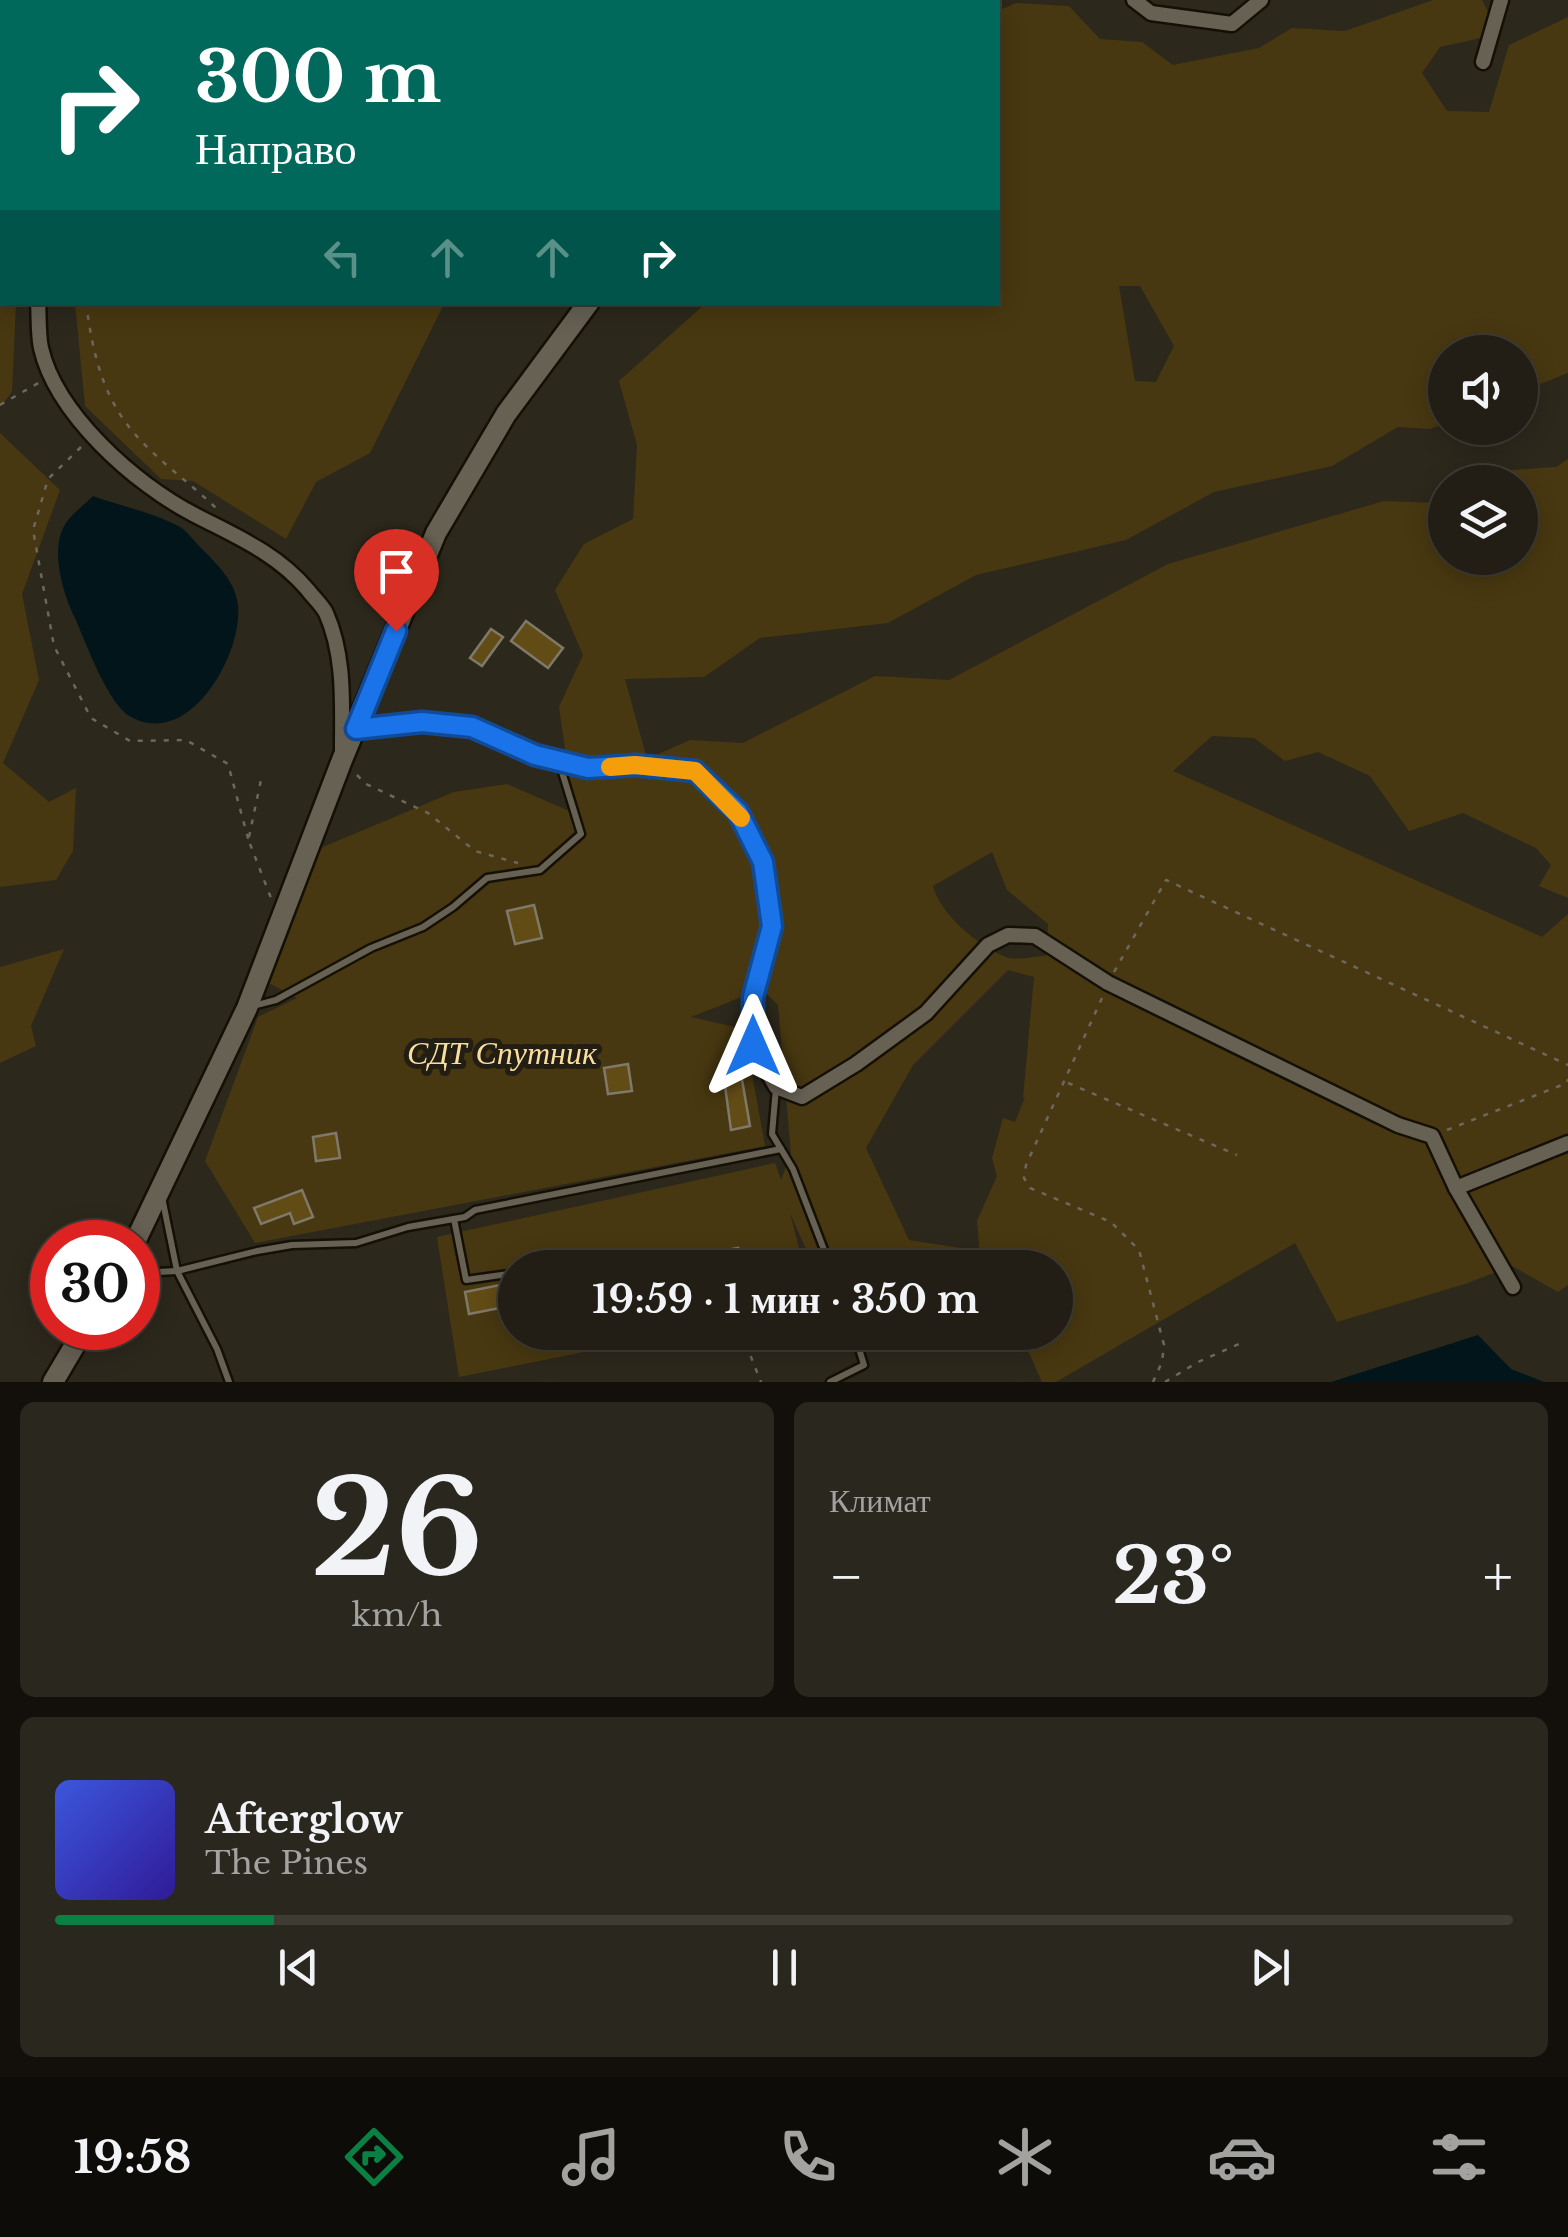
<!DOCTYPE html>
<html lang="ru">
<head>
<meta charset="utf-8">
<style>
  body { margin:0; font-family:"Libre Baskerville",serif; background:#2a271e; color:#f1f3f6; height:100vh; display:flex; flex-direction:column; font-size:38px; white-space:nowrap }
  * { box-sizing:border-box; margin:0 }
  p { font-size:32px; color:#a2a2a0 }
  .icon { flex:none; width:55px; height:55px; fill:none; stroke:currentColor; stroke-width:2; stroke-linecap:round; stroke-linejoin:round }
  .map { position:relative; height:1382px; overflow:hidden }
  .drawer { display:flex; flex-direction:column; gap:20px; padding:20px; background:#13100c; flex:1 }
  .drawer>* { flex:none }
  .guide { position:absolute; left:0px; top:0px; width:1000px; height:305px; box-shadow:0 5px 25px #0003,0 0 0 2px #3f3c34; background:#00695c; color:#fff; overflow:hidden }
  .tools { position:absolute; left:1428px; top:335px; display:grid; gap:20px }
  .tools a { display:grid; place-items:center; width:110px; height:110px; border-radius:50%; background:#221e15; box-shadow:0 5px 25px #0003,0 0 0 2px #3f3c34; font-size:50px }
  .speed { position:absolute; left:30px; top:1220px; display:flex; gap:20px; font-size:50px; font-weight:700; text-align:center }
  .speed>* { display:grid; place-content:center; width:130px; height:130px; border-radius:50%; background:#221e15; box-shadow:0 5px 25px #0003,0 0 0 2px #3f3c34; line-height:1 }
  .speed .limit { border:15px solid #d22; background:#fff; color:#111 }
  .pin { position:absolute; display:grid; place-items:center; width:85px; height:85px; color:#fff; margin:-102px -42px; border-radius:50% 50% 50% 0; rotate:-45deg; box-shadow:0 0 10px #0007 }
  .pin .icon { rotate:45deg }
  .me { position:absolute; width:110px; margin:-55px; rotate:0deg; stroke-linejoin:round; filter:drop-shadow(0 0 8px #0008) }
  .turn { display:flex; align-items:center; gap:35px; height:210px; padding:0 30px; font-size:45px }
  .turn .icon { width:130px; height:130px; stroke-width:2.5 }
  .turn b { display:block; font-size:70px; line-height:85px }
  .lanes { display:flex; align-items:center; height:95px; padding:0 30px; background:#0003; justify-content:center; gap:50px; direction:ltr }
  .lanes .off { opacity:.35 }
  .big { font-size:75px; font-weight:800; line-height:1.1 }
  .drawer .card { flex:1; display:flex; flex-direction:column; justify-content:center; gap:15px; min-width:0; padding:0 35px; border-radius:15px; background:#2a271e }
  .drawer .dial { align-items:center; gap:0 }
  .dial b { font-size:130px; line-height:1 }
  .song { display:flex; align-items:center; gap:30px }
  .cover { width:120px; height:120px; border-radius:15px; background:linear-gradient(135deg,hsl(230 70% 55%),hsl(250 70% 35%)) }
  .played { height:10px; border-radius:5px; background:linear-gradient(90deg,#0b8043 15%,#3f3c34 15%) }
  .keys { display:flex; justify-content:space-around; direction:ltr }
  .heat { display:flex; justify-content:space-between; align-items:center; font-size:55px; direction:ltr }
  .drawer .tiles { flex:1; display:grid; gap:20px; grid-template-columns:1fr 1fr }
  .card:last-child { grid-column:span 2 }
  .trip { position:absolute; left:498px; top:1250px; width:575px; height:100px; border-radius:50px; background:#221e15; box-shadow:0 5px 25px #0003,0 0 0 2px #3f3c34; font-weight:800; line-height:100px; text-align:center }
  .menu { display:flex; height:160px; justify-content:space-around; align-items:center; background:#0e0c08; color:#a2a2a0 }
  .menu .icon { width:70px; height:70px }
  .menu .on { color:#0b8043 }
  .menu b { font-size:45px; color:#f1f3f6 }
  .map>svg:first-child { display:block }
</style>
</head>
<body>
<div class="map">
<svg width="1568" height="1382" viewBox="0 0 1568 1382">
  <rect width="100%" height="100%" fill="#2d281c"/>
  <g fill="#483811" fill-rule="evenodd">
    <path d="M101 0H691L99 2Z"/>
    <path d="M1433 0H1482L1499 34 1440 47 1422 73 1447 111 1489 112 1509 45 1568 17V373L1520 392V352H1445V423L1430 429 1398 427 1332 466 1214 492 1126 540 976 575 888 623 760 638 704 677 625 679 647 759 690 740 743 743 875 676 949 680 1168 564 1384 501 1437 503 1445 496V558H1520V482H1460L1470 473 1556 467 1568 459V898L1539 886 1551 865 1536 848 1463 813 1409 831 1370 776 1318 752 1285 761 1254 738 1212 736 1173 771 1542 937 1568 914V1285L1558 1292 1512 1266 1465 1284 1337 1322 1295 1243 1056 1382H1042L1020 1333 1055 1332V1268L981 1267 977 1221 997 1176 992 1158 1003 1118 1015 1122 1025 1097 1023 1098 1034 977 1008 970 913 1065 866 1148 909 1240 967 1249 980 1267H814L790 1213 801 1256 745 1267 515 1268V1332L599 1333V1349L459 1377 437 1237 775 1163 781 1180 791 1154 778 1005 762 989 691 1017 744 1029 765 1146 255 1243 205 1161 258 1017 297 998 265 981 318 849 454 792 507 784 574 813 559 707 583 655 555 590 584 544 633 519 637 445 619 381 706 303 998 302V11L1016 3 1069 6 1100 39 1142 42 1173 65 1259 48 1292 28 1345 31ZM1119 286H1140L1174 346 1156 382 1135 381ZM992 852 1007 890 1048 924 1046 956C1034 956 1016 961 1006 957 978 946 940 914 933 886Z"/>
    <path d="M0 274 2 302 16 303 12 392 0 407Z"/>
    <path d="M441 302 442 308 370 453 316 482 286 539 193 481 161 479 85 406 75 303Z"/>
    <path d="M0 433 60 490 22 594 39 680 3 763 49 802 76 788 73 851 56 880 0 887Z"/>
    <path d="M64 949 31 1026 36 1046 0 1063V967Z"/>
  </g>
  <g fill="#02151b">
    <path d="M93 496C120 506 155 513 180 527 188 532 195 542 201 548 218 565 235 581 238 605 243 655 189 749 131 717 108 705 86 643 75 618 63 594 49 548 66 523 73 513 85 504 93 496Z"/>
    <path d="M1478 1335 1511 1369 1544 1382H1331Z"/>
  </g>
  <g fill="#624c16" stroke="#7f796b" stroke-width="2.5">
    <path d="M526 621 563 648 548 668 511 641Z"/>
    <path d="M491 629 503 637 482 666 470 658Z"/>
    <path d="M534 905 542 938 515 944 507 911Z"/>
    <path d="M628 1064 632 1091 608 1094 604 1068Z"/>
    <path d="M740 1068 750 1126 731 1130 723 1071Z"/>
    <path d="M336 1133 340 1158 316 1161 313 1137Z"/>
    <path d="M302 1190 313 1217 294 1224 290 1213 261 1224 254 1208Z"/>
    <path d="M738 1248 740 1263 706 1268 704 1254Z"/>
    <path d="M515 1282V1305L469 1314 465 1292Z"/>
  </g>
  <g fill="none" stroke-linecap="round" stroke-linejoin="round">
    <g stroke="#151006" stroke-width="11">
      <g id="service">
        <path d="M253 1006 276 1000 371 948 423 927 453 907 487 878 540 870 581 834 559 762"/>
        <path d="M776 1088 772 1134 793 1169 831 1268"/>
        <path d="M163 1202 177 1271 217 1349 229 1382"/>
        <path d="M454 1219 466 1280 515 1273"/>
        <path d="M138 1273 177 1271 257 1251 292 1245 356 1243 408 1227 465 1217 475 1210 781 1149"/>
        <path d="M830 1382 864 1365 854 1332"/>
      </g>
    </g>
    <g stroke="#151006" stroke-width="19">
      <g id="minor">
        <path d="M1134 0 1151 13 1232 24 1261 0"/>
        <path d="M49 2V0"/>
        <path d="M1483 62 1501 0"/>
        <path d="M38 302C39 317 38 334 41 348 56 414 135 484 193 514 235 536 275 552 307 589 313 597 322 605 326 613 345 656 342 703 342 749"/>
        <path d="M356 729 422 722 472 727 535 755 589 768 635 765 695 771 738 813 763 862 771 926 753 997V1047L776 1087 802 1097 856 1064 926 1013 988 945 1008 935 1035 936 1108 983 1398 1125 1432 1136 1456 1188 1513 1287"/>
        <path d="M1456 1188 1568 1143"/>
      </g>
    </g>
    <g stroke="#151006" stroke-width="25">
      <g id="secondary">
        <path d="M822 2 824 0"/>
        <path d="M135 1242 247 1008 342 760 436 533 506 414 589 302"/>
        <path d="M53 1382 85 1328"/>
      </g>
    </g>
    <g stroke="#6c685d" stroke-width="2.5" stroke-dasharray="5 8" stroke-linecap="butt">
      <path d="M95 0 96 2"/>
      <path d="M86 302C92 350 102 396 134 433 157 460 190 483 216 508"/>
      <path d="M0 405 40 382"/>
      <path d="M81 447 48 479 33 530 54 646 91 718 130 741 186 740 228 764 249 842"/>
      <path d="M357 775 366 784 428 813 475 851 518 863"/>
      <path d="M249 837 262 775"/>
      <path d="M250 844 271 898"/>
      <path d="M1114 972 1166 880 1568 1065"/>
      <path d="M1102 998 1026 1165 1024 1178 1030 1188 1111 1222 1139 1250 1164 1345 1162 1362 1153 1382"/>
      <path d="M1068 1083 1237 1155"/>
      <path d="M1447 1130 1567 1083 1568 1079"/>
      <path d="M741 1332 761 1382"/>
      <path d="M1165 1382 1198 1362 1241 1343"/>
    </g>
    <use href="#service" stroke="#676154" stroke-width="6"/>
    <use href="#minor" stroke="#676154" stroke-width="14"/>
    <use href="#secondary" stroke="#676154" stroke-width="20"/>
  </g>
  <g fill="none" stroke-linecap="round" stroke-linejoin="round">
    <g stroke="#114b97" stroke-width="25">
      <path id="route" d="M396 631 356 729 422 722 472 727 535 755 588 768 635 765 695 771 738 812 763 862 772 926 753 997V1046"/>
    </g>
    <use href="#route" stroke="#1a73e8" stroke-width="18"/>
    <path stroke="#f59e0b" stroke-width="18" d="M610 767 635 765 695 771 741 818"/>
  </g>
  <g text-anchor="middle" stroke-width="10" stroke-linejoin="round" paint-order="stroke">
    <g font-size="32" font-style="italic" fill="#fadea0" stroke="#231e13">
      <text x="502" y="1064">СДТ Спутник</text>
    </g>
  </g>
</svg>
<div class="tools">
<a><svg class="icon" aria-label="sound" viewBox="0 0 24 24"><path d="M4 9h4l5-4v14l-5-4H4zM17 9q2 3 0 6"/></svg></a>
<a><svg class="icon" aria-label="layers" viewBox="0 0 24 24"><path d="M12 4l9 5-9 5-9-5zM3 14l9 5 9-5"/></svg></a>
</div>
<div class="speed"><div class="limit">30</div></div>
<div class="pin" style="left:396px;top:631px;background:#d93025"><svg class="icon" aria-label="arrive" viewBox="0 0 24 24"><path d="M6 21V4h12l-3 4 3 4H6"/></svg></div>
<svg class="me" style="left:753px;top:1046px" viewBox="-20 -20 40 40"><path d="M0-17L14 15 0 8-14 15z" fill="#1a73e8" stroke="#fff" stroke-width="4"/></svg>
<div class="trip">19:59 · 1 мин · 350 m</div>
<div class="guide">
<div class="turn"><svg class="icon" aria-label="right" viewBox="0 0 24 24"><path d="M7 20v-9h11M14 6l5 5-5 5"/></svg><div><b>300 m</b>Направо</div></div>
<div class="lanes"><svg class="icon off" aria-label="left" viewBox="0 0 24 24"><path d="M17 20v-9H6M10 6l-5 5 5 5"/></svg><svg class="icon off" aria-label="ahead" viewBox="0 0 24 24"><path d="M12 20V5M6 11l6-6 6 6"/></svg><svg class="icon off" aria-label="ahead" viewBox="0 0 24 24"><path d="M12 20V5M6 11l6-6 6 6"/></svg><svg class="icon" aria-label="right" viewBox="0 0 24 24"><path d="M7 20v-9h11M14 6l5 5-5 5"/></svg></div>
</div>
</div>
<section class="drawer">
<div class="tiles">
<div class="card dial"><b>26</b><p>km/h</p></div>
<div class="card"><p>Климат</p>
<div class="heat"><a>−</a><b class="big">23°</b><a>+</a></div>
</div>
<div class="card">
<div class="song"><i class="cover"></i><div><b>Afterglow</b><p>The Pines</p></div></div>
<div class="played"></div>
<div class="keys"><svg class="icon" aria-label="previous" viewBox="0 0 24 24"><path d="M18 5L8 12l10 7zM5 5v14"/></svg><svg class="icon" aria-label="pause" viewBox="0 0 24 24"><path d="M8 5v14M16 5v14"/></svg><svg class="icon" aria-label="next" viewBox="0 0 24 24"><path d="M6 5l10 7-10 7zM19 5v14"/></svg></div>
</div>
</div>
</section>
<nav class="menu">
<b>19:58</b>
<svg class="icon on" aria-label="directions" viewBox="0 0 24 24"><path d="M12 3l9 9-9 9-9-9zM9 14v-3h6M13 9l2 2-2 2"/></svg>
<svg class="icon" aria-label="music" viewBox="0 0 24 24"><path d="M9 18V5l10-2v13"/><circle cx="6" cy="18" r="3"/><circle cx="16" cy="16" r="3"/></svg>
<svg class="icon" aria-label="phone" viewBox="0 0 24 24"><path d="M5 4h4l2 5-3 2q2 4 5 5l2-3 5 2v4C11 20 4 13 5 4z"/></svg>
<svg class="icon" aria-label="climate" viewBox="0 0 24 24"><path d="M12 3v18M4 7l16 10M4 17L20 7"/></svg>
<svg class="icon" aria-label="car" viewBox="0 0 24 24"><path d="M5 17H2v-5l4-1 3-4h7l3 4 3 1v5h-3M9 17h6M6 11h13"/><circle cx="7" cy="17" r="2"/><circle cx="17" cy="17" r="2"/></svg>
<svg class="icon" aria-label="filters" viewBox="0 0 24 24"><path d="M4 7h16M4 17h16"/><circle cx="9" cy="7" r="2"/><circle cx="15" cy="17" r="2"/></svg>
</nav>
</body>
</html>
